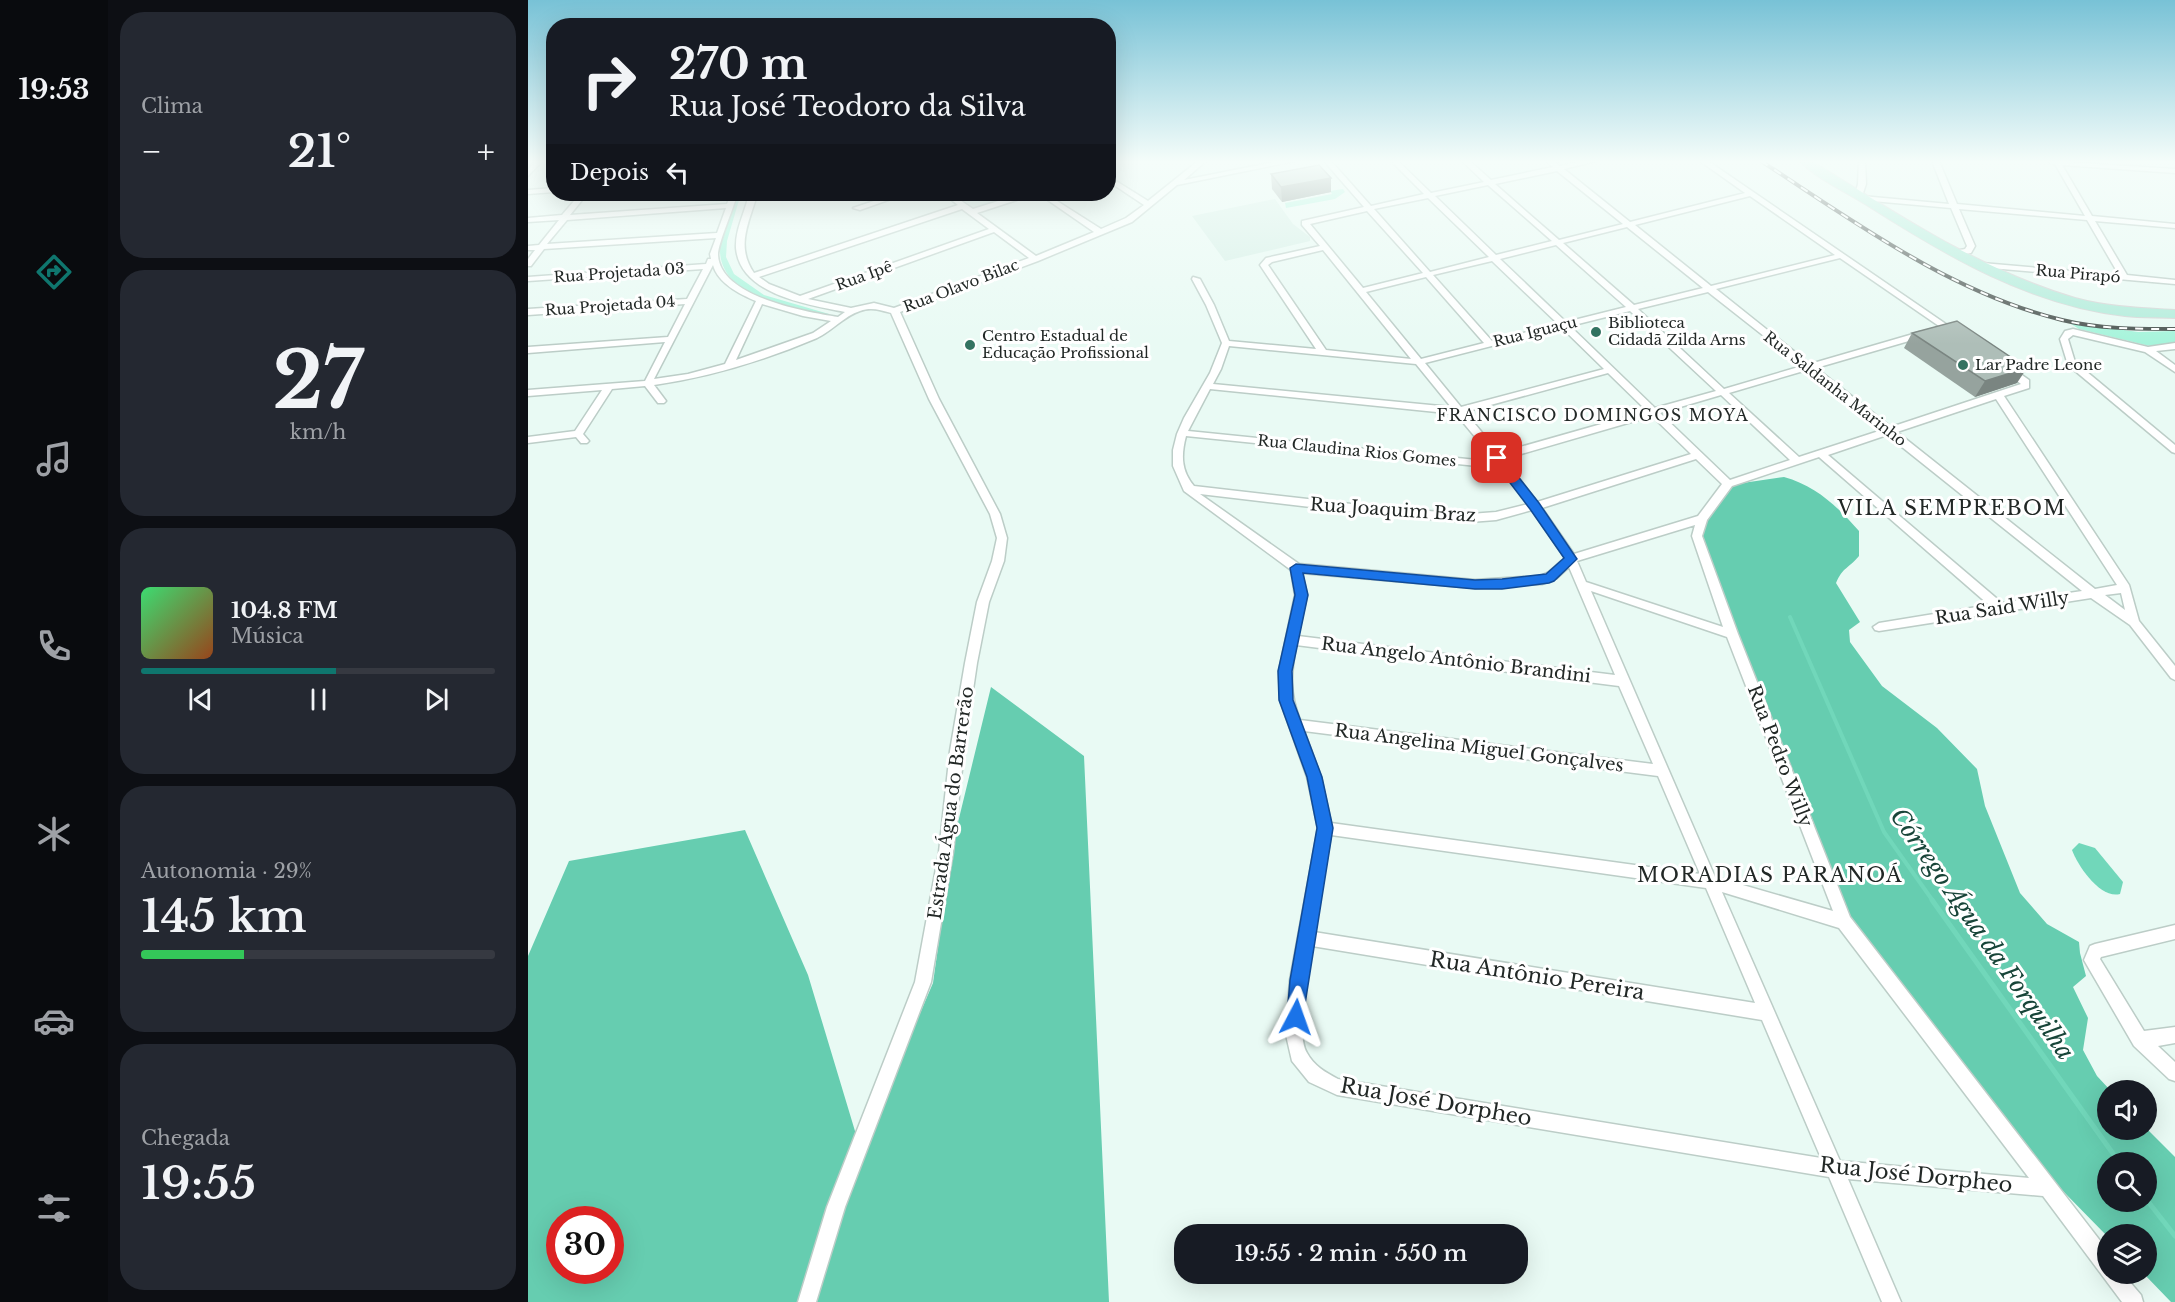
<!DOCTYPE html>
<html lang="pt">
<head>
<meta charset="utf-8">
<style>
  body { margin:0; font-family:"Libre Baskerville",serif; background:#242831; color:#f1f3f6; height:100vh; display:flex; flex-direction:column; font-size:22px; white-space:nowrap }
  * { box-sizing:border-box; margin:0 }
  p { font-size:20px; color:#9ea1a6 }
  .icon { flex:none; width:33px; height:33px; fill:none; stroke:currentColor; stroke-width:2; stroke-linecap:round; stroke-linejoin:round }
  .map { position:relative; flex:1; overflow:hidden }
  .details { display:flex; flex-direction:column; gap:12px; padding:12px; background:#0d0f14; width:420px }
  .details>* { flex:none }
  .top-card { position:absolute; left:18px; top:18px; width:570px; height:183px; border-radius:24px; box-shadow:0 6px 24px #0002; background:#171b24; color:#f1f3f6; overflow:hidden }
  .tools { position:absolute; left:1569px; top:1080px; display:grid; gap:12px }
  .tools a { display:grid; place-items:center; width:60px; height:60px; border-radius:50%; background:#171b24; box-shadow:0 6px 24px #0002; font-size:30px }
  .speed { position:absolute; left:18px; top:1206px; display:flex; gap:12px; font-size:30px; font-weight:700; text-align:center }
  .speed>* { display:grid; place-content:center; width:78px; height:78px; border-radius:50%; background:#171b24; box-shadow:0 6px 24px #0002; line-height:1 }
  .speed .limit { border:9px solid #d22; background:#fff; color:#111 }
  .pin { position:absolute; display:grid; place-items:center; width:51px; height:51px; color:#fff; margin:-26px; border-radius:12px; box-shadow:0 3px 9px #0006 }
  .me { position:absolute; width:66px; margin:-33px; rotate:4deg; stroke-linejoin:round; filter:drop-shadow(0 0 4px #0008) }
  .turn { display:flex; align-items:center; gap:21px; height:126px; padding:0 24px; font-size:27px }
  .turn .icon { width:78px; height:78px; stroke-width:2.5 }
  .turn b { display:block; font-size:42px; line-height:51px }
  .then { display:flex; align-items:center; height:57px; padding:0 24px; background:#0003; gap:12px; font-size:22px }
  .big { font-size:45px; font-weight:600; line-height:1.1 }
  .details .card { flex:1; display:flex; flex-direction:column; justify-content:center; gap:9px; min-width:0; padding:0 21px; border-radius:24px; background:#242831 }
  .details .dial { align-items:center; gap:0 }
  .dial b { font-size:78px; line-height:1 }
  .song { display:flex; align-items:center; gap:18px }
  .cover { width:72px; height:72px; border-radius:9px; background:linear-gradient(135deg,hsl(140 70% 55%),hsl(20 70% 35%)) }
  .played { height:6px; border-radius:3px; background:linear-gradient(90deg,#0f766e 55%,#363941 55%) }
  .keys { display:flex; justify-content:space-around; direction:ltr }
  .heat { display:flex; justify-content:space-between; align-items:center; font-size:33px; direction:ltr }
  .charge { height:9px; border-radius:4px; background:linear-gradient(90deg,#34c759 29%,#363941 0) }
  .trip { position:absolute; left:646px; top:1224px; width:354px; height:60px; border-radius:24px; background:#171b24; box-shadow:0 6px 24px #0002; font-weight:600; line-height:60px; text-align:center }
  main { display:flex; flex:1; min-height:0 }
  .tab-bar { display:flex; flex-direction:column; width:108px; justify-content:space-around; align-items:center; background:#090b0e; color:#9ea1a6 }
  .tab-bar .icon { width:42px; height:42px }
  .tab-bar .current { color:#0f766e }
  .tab-bar b { font-size:27px; color:#f1f3f6 }
  .map>svg:first-child { display:block }
</style>
</head>
<body>
<main>
<nav class="tab-bar">
<b>19:53</b>
<svg class="icon current" aria-label="directions" viewBox="0 0 24 24"><path d="M12 3l9 9-9 9-9-9zM9 14v-3h6M13 9l2 2-2 2"/></svg>
<svg class="icon" aria-label="music" viewBox="0 0 24 24"><path d="M9 18V5l10-2v13"/><circle cx="6" cy="18" r="3"/><circle cx="16" cy="16" r="3"/></svg>
<svg class="icon" aria-label="phone" viewBox="0 0 24 24"><path d="M5 4h4l2 5-3 2q2 4 5 5l2-3 5 2v4C11 20 4 13 5 4z"/></svg>
<svg class="icon" aria-label="climate" viewBox="0 0 24 24"><path d="M12 3v18M4 7l16 10M4 17L20 7"/></svg>
<svg class="icon" aria-label="car" viewBox="0 0 24 24"><path d="M5 17H2v-5l4-1 3-4h7l3 4 3 1v5h-3M9 17h6M6 11h13"/><circle cx="7" cy="17" r="2"/><circle cx="17" cy="17" r="2"/></svg>
<svg class="icon" aria-label="filters" viewBox="0 0 24 24"><path d="M4 7h16M4 17h16"/><circle cx="9" cy="7" r="2"/><circle cx="15" cy="17" r="2"/></svg>
</nav>
<section class="details">
<div class="card"><p>Clima</p>
<div class="heat"><a>−</a><b class="big">21°</b><a>+</a></div>
</div>
<div class="card dial"><b>27</b><p>km/h</p></div>
<div class="card">
<div class="song"><i class="cover"></i><div><b>104.8 FM</b><p>Música</p></div></div>
<div class="played"></div>
<div class="keys"><svg class="icon" aria-label="previous" viewBox="0 0 24 24"><path d="M18 5L8 12l10 7zM5 5v14"/></svg><svg class="icon" aria-label="pause" viewBox="0 0 24 24"><path d="M8 5v14M16 5v14"/></svg><svg class="icon" aria-label="next" viewBox="0 0 24 24"><path d="M6 5l10 7-10 7zM19 5v14"/></svg></div>
</div>
<div class="card"><p>Autonomia · 29%</p><b class="big">145 km</b><div class="charge"></div></div>
<div class="card"><p>Chegada</p><b class="big">19:55</b></div>
</section>
<div class="map">
<svg width="1647" height="1302" viewBox="0 0 1647 1302">
  <rect width="100%" height="100%" fill="#e9faf4"/>
  <g fill="#d5efe6">
    <path d="M427 194H490L447 209Z"/>
    <path d="M747 199 765 224 782 237V241L697 261 664 216Z"/>
  </g>
  <g fill="#a6f4db">
    <path d="M815 189 817 192 807 199 758 208 757 203 804 194 802 191Z"/>
    <path d="M210 196 211 200 199 241 198 257 206 274 236 295 301 314 297 315C262 308 194 297 192 252 191 235 202 213 207 198Z"/>
    <path d="M1540 322 1610 332 1647 331V343L1626 347 1551 329Z"/>
  </g>
  <g fill="#66cdb0" fill-rule="evenodd">
    <path d="M1256 477C1288 486 1309 506 1331 531V556C1320 569 1315 567 1308 583L1332 622 1321 630 1322 642 1354 686 1409 728 1449 769 1457 806 1492 893 1519 924 1551 942 1552 953 1558 976 1545 987 1560 1018 1555 1050 1569 1076 1582 1090H1580V1130L1619 1129 1647 1157V1302H1643L1616 1274H1618V1234L1579 1236 1530 1186 1323 921 1170 536 1171 529 1201 485ZM1580 1162H1618V1202H1580Z"/>
    <path d="M463 687 556 756 581 1302H0V956L41 861 217 830 280 975 333 1151 405 983 424 847ZM32 1220H82V1270H32Z"/>
  </g>
  <path fill="#71d7ba" d="M1551 843 1567 848 1595 882 1592 894C1572 899 1550 866 1544 850Z"/>
  <g fill="none" stroke-linecap="round" stroke-linejoin="round">
    <path stroke="#71d7ba" stroke-width="4" d="M1262 617 1356 832 1405 901"/>
    <g stroke="#71d7ba" stroke-width="5">
      <path d="M1404 900 1591 1162"/>
      <path d="M1618 1199 1647 1236"/>
    </g>
    <g stroke="#bccdc7" stroke-width="3">
      <g id="minor">
        <path d="M7 161H14L0 176V170Z"/>
        <path d="M670 161H678L656 180 751 161H767L649 185 604 222 510 261 372 312 411 399 472 514 479 538 476 561 461 602 449 663 436 751 425 852 403 982 317 1207 288 1302H270L299 1207 387 982 411 852 422 751 437 663 449 602 464 561 469 538 462 514 401 399 363 313C352 310 343 307 332 311 316 316 304 331 289 338 237 360 182 377 126 385L138 401 136 403H130L117 386 84 389 55 434 61 441 59 443H53L48 437 0 443V437L47 431 74 390 0 396V390L117 381 137 342 0 353V347L140 337 157 304 0 315V309L159 299 175 269 0 281V277L178 264 180 259H183L182 254 188 238 16 249 3 266H0V259L7 250H0V246L11 245 31 220 0 222V218L34 215 52 194H59L42 215 199 204 203 194H209C206 208 190 243 190 255 192 297 278 312 310 317L317 312C281 305 212 295 208 248 207 231 216 214 220 198V194H226L228 198C220 225 208 247 226 273L430 205 416 194H423L445 209 492 194H501V196L449 213 508 256 566 232 511 194H518L573 229 598 218 616 205 580 181V176L620 201ZM198 208 189 233 19 244 39 220ZM434 209 461 229 272 296 241 284 231 277ZM466 232 501 258 366 308 346 303 323 308 280 299ZM185 265C190 283 211 294 228 301L197 364 160 374 126 379ZM234 304 275 316 303 321 285 333 208 360Z"/>
        <path d="M796 161H803L843 206 896 194 863 161H870L903 193 956 182 934 161H942L963 180 1025 167 1018 161H1026L1032 166 1053 161H1068L1036 169 1102 222 1217 193 1172 161H1180L1431 333 1424 335 1312 258 1188 289 1282 364 1392 332H1398V336L1288 368 1363 427 1493 384 1478 372V368H1484L1501 380V388L1476 396 1601 585 1611 621 1647 666V680L1643 678 1602 625 1563 598 1351 631 1347 630 1345 627 1351 623 1461 605 1291 457 1204 486 1179 520 1174 536 1210 634 1322 917 1580 1251V1274H1595L1613 1295 1615 1302H1594L1515 1196 1320 1179 1373 1302H1354L1301 1177 809 1095 781 1082 764 1061 758 1035 762 980 790 828 779 777 752 700 751 671 767 595 763 570 656 491 645 466V450L649 434 656 418 682 373 694 343 678 305 664 279 665 277 672 279 686 305 701 341 788 349 732 265 738 258 792 246 774 225V221L836 207ZM1029 171 1095 224 1031 240 967 184ZM960 185 1024 241 968 255 907 196ZM1222 196 1307 255 1183 286 1107 225ZM900 198 961 257 902 272 846 209ZM839 211 895 273 835 288 782 224ZM1099 227 1175 288 1106 305 1035 243ZM1028 245 1098 307 1038 322 972 259ZM795 250 883 359 798 350 740 265 744 262ZM964 261 1030 324 964 341 905 275ZM898 277 956 343 893 359 838 292ZM1180 292 1274 366 1196 389 1110 309ZM1102 311 1188 391 1127 408 1042 326ZM1034 328 1076 369 933 407 897 363ZM701 346 888 364 923 407 685 384 693 369ZM1279 370 1354 430 1271 457 1201 393ZM1080 373 1119 411 971 453 937 412ZM682 389 928 414 963 456 949 460 660 431ZM1193 395 1262 460 1202 480 1132 413ZM1468 399 1589 585 1567 589 1369 432ZM1124 416 1163 454 1009 502 976 459ZM1359 435 1554 591 1474 603 1300 455ZM658 436 949 466 967 461 1000 504 968 512 942 514 859 508 666 486C653 471 653 455 658 436ZM1168 459 1194 484 1170 516 1046 554 1014 508ZM672 494 859 516 942 522 968 520 1004 510 1037 558 1021 572 1012 576 947 580 771 564ZM1167 525 1164 536 1195 627 1058 582 1049 561ZM1041 567 1087 675 770 636 779 595 774 573 947 588 1014 584 1029 578ZM1063 591 1199 637 1305 911 1187 877ZM1593 593 1597 610 1577 595ZM768 645 1091 686 1125 764 772 720C761 692 763 674 768 645ZM776 731 1130 776 1172 874 803 823 793 777ZM803 835 1178 888 1227 1003 786 932ZM1194 892 1311 928 1501 1178 1312 1161ZM784 946 1234 1020 1293 1158 810 1079C797 1072 786 1066 779 1053 767 1034 780 968 784 946Z"/>
        <path d="M1331 161H1337L1338 184 1334 196 1421 204 1404 161H1411L1429 204 1557 216 1527 164 1521 163 1520 161 1647 169V173L1534 165 1564 216 1647 224V228L1567 221 1599 275 1647 280V284L1451 267 1450 265 1454 263 1591 275 1559 220 1431 209 1447 246 1443 253 1427 255V251L1437 249 1439 246 1423 208 1333 200V197L1327 195 1330 184Z"/>
        <path d="M26 188V192L0 194V190Z"/>
        <path d="M367 194H377L332 210 325 208Z"/>
        <path d="M1545 329 1620 347 1647 343V349L1628 351 1647 365V372L1617 352 1545 335 1540 339 1547 362 1647 445V453L1644 452 1540 365 1532 339 1537 331Z"/>
        <path d="M1647 925V939L1573 957 1572 959 1616 1031 1647 1027V1043L1630 1046 1647 1062V1081L1641 1079 1606 1046 1556 960 1562 946 1567 944Z"/>
      </g>
    </g>
    <g stroke="#d7d8d8" stroke-width="2">
      <path id="primary" d="M1271 161H1284C1368 213 1452 270 1547 298 1580 307 1613 308 1647 310V318C1630 317 1613 318 1597 316 1503 306 1417 255 1340 206 1318 192 1289 179 1271 161Z"/>
    </g>
    <use href="#minor" fill="#fff" fill-rule="evenodd"/>
    <use href="#primary" fill="#b3ecdb" fill-rule="evenodd"/>
    <g stroke="#4b5451" stroke-width="4">
      <path id="rail" d="M1233 161C1327 222 1423 293 1534 320 1571 329 1609 329 1647 329"/>
    </g>
    <use href="#rail" stroke="#fff" stroke-width="2" stroke-dasharray="8" stroke-linecap="butt"/>
  </g>
  <g fill="#96a39e">
    <path d="M743 174 803 192 754 202 744 189Z"/>
    <path d="M1384 333 1489 383 1447 397 1376 348Z"/>
  </g>
  <g fill="#7a8581">
    <path d="M803 178V192L754 202 753 187Z"/>
    <path d="M1499 368 1489 383 1447 397 1457 381Z"/>
  </g>
  <g fill="#aebeb8" stroke="#7a8581" stroke-width="1.5">
    <path d="M791 165 803 178 753 187 743 174Z"/>
    <path d="M1429 321 1499 368 1457 381 1384 333Z"/>
  </g>
  <linearGradient id="sky" x2="0" y2="1"><stop stop-color="#78c2d6"/><stop offset="0.47" stop-color="#f5fdfa"/><stop offset="1" stop-color="#f5fdfa" stop-opacity="0"/></linearGradient>
  <rect width="1647" height="344" fill="url(#sky)"/>
  <path fill="#1a73e8" stroke="#114b97" stroke-width="1.5" d="M969 454 973 455 1011 503 1049 559 1026 581 1021 583 974 589H947L775 573 780 595 764 671 765 700 794 777 805 828 774 1023 768 1026 761 1023 759 1017 762 980 789 828 779 777 751 700 750 671 767 595 762 568 768 564 947 580 974 579 1018 574 1036 558 1002 509 963 458Z"/>
  <g fill="#337361" stroke="#fff" stroke-width="2">
    <circle cx="1068" cy="332" r="6"/>
    <circle cx="442" cy="345" r="6"/>
    <circle cx="1435" cy="365" r="6"/>
  </g>
  <g text-anchor="middle" stroke-width="6" stroke-linejoin="round" paint-order="stroke">
    <g font-size="15" fill="#222826" stroke="#fff">
      <text transform="translate(91 273) rotate(-4)" y="5">Rua Projetada 03</text>
      <text transform="translate(1550 274) rotate(5)" y="5">Rua Pirapó</text>
      <text transform="translate(336 276) rotate(-20)" y="5">Rua Ipê</text>
      <text transform="translate(433 286) rotate(-21)" y="5">Rua Olavo Bilac</text>
      <text transform="translate(82 306) rotate(-4)" y="5">Rua Projetada 04</text>
      <text transform="translate(1007 332) rotate(-14)" y="5">Rua Iguaçu</text>
      <text transform="translate(1307 389) rotate(38)" y="5">Rua Saldanha Marinho</text>
      <text transform="translate(829 451) rotate(6)" y="5">Rua Claudina Rios Gomes</text>
    </g>
    <g font-size="15" fill="#222826" stroke="#fff" text-anchor="start">
      <text x="1080" y="328">Biblioteca<tspan x="1080" dy="17">Cidadã Zilda Arns</tspan></text>
      <text x="454" y="341">Centro Estadual de<tspan x="454" dy="17">Educação Profissional</tspan></text>
      <text x="1447" y="370">Lar Padre Leone</text>
    </g>
    <g font-size="16" letter-spacing="1.5" fill="#222826" stroke="#fff">
      <text x="1065" y="421">FRANCISCO DOMINGOS MOYA</text>
    </g>
    <g font-size="18" fill="#222826" stroke="#fff">
      <text transform="translate(865 510) rotate(4)" y="6">Rua Joaquim Braz</text>
      <text transform="translate(1474 608) rotate(-9)" y="6">Rua Said Willy</text>
      <text transform="translate(928 660) rotate(7)" y="6">Rua Angelo Antônio Brandini</text>
      <text transform="translate(951 748) rotate(7)" y="6">Rua Angelina Miguel Gonçalves</text>
      <text transform="translate(1252 756) rotate(69)" y="6">Rua Pedro Willy</text>
      <text transform="translate(423 803) rotate(-82)" y="6">Estrada Água do Barrerão</text>
    </g>
    <g font-size="20" letter-spacing="1.5" fill="#222826" stroke="#fff">
      <text x="1424" y="515">VILA SEMPREBOM</text>
      <text x="1242" y="882">MORADIAS PARANOÁ</text>
    </g>
    <g font-size="21" fill="#222826" stroke="#fff">
      <text transform="translate(1009 976) rotate(9)" y="7">Rua Antônio Pereira</text>
      <text transform="translate(908 1102) rotate(10)" y="7">Rua José Dorpheo</text>
      <text transform="translate(1388 1175) rotate(6)" y="7">Rua José Dorpheo</text>
    </g>
    <g font-size="24" font-style="italic" fill="#184539" stroke="#fff">
      <text transform="translate(1454 934) rotate(55)" y="8">Córrego Água da Forquilha</text>
    </g>
  </g>
</svg>
<div class="tools">
<a><svg class="icon" aria-label="sound" viewBox="0 0 24 24"><path d="M4 9h4l5-4v14l-5-4H4zM17 9q2 3 0 6"/></svg></a>
<a><svg class="icon" aria-label="search" viewBox="0 0 24 24"><circle cx="10" cy="10" r="6"/><path d="M15 15l6 6"/></svg></a>
<a><svg class="icon" aria-label="layers" viewBox="0 0 24 24"><path d="M12 4l9 5-9 5-9-5zM3 14l9 5 9-5"/></svg></a>
</div>
<div class="speed"><div class="limit">30</div></div>
<div class="pin" style="left:969px;top:458px;background:#d93025"><svg class="icon" aria-label="arrive" viewBox="0 0 24 24"><path d="M6 21V4h12l-3 4 3 4H6"/></svg></div>
<svg class="me" style="left:768px;top:1017px" viewBox="-20 -20 40 40"><path d="M0-17L14 15 0 8-14 15z" fill="#1a73e8" stroke="#fff" stroke-width="4"/></svg>
<div class="trip">19:55 · 2 min · 550 m</div>
<div class="top-card">
<div class="turn"><svg class="icon" aria-label="right" viewBox="0 0 24 24"><path d="M7 20v-9h11M14 6l5 5-5 5"/></svg><div><b>270 m</b>Rua José Teodoro da Silva</div></div>
<div class="then">Depois<svg class="icon" aria-label="left" viewBox="0 0 24 24"><path d="M17 20v-9H6M10 6l-5 5 5 5"/></svg></div>
</div>
</div>
</main>
</body>
</html>
